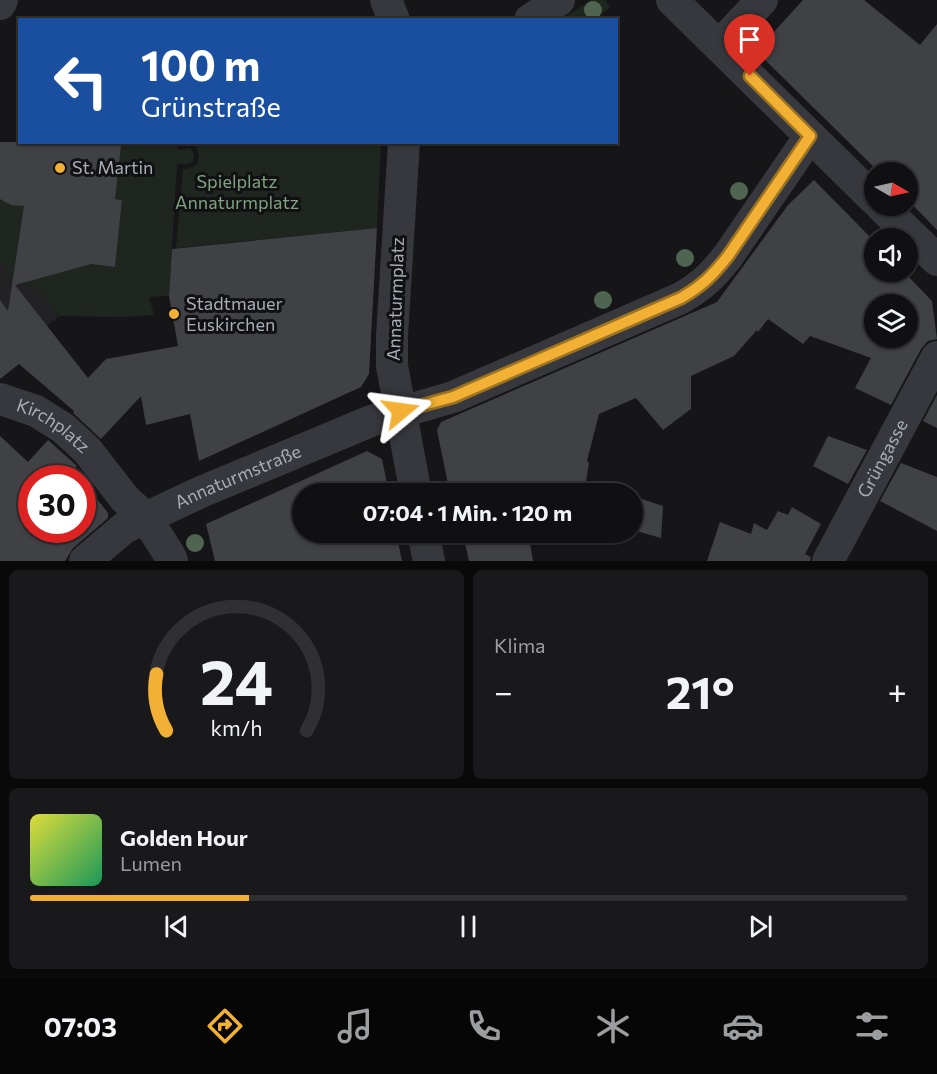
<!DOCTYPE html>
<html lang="de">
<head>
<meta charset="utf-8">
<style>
  body { margin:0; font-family:Commissioner,sans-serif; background:#19191b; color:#f1f3f6; height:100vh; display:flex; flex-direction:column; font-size:22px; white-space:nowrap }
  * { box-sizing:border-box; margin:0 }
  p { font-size:20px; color:#9c9d9f }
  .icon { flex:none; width:33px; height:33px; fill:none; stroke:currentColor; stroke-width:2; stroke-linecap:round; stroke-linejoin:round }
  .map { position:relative; height:561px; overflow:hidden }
  .panel { display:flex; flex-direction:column; gap:9px; padding:9px; background:#09090a; flex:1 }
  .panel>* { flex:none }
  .guide { position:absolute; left:18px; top:18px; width:600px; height:126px; border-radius:0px; box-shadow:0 2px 4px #0004,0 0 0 2px #303032; background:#1a4fa0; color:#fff; overflow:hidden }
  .needle { width:39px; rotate:99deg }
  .tools { position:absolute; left:864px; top:162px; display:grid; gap:12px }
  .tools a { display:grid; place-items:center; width:54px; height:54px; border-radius:50%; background:#101012; box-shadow:0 2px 4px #0004,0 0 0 2px #303032; font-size:30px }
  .speed { position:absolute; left:18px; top:465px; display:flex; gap:12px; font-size:30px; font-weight:700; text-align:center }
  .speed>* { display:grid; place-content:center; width:78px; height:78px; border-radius:50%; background:#101012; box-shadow:0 2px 4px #0004,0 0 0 2px #303032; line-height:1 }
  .speed .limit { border:9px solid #d22; background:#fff; color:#111 }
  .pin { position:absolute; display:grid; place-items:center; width:51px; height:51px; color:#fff; margin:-62px -26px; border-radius:50% 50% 50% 0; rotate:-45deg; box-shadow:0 0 6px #0007 }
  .pin .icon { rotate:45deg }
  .me { position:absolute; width:66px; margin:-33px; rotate:74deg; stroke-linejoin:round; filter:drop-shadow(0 0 4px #0008) }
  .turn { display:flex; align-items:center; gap:21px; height:126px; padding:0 24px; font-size:27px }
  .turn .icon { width:78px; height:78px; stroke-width:2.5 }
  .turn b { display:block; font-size:42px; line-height:51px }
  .big { font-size:45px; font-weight:700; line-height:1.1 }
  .panel .card { flex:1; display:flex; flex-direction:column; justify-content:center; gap:9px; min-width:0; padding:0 21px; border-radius:9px; background:#19191b }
  .panel .dial { align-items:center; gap:0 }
  .dial svg { height:156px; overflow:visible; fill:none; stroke:#303032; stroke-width:7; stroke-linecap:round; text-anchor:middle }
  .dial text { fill:#f1f3f6; stroke:none }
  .song { display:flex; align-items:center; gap:18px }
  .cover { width:72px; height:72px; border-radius:9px; background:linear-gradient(135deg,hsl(60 70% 55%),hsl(150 70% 35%)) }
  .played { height:6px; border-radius:3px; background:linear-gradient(90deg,#f2b134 25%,#303032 25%) }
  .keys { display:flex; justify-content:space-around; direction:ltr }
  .heat { display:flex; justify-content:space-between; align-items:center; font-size:33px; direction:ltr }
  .panel .tiles { flex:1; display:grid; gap:9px; grid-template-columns:1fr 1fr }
  .card:last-child { grid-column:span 2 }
  .trip { position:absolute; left:292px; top:483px; width:351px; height:60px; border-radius:30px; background:#101012; box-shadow:0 2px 4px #0004,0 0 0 2px #303032; font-weight:700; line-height:60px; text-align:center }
  .tab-bar { display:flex; height:96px; justify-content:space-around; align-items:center; background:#060607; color:#9c9d9f }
  .tab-bar .icon { width:42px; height:42px }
  .tab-bar .selected { color:#f2b134 }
  .tab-bar b { font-size:27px; color:#f1f3f6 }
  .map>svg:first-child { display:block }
</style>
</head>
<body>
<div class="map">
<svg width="937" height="561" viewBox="0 0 937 561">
  <rect width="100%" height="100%" fill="#161618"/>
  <path fill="#222225" d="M0 261 16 280 39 290 59 316 47 326 55 337 2 377 0 374Z"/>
  <g fill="#1e261f">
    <path d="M591 0H605L610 8 594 19H562Z"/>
    <path d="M116 143H176L178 150 189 148C194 151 196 157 192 162L188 164H177L169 296 149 297 154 315 123 317 59 316 39 290 16 280 0 261V191L23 202V206L32 207 96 237 93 264 115 267 122 200 111 197 118 172 120 146H116Z"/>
    <path d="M181 143H381L377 228 176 248 183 169C198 169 203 158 195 146Z"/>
  </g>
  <g fill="#404145" fill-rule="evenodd">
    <path d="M803 0H864L920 45 937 24V230L908 200V172H879L762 57V45Z"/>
    <path d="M0 142H116V146H121L115 199 122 200 115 267 91 264 15 285 88 378 106 359 178 346 169 296 172 249 377 228 369 374 361 387 199 461 190 414 146 425 141 396 101 439 73 413 74 411 19 364 0 379V300L8 311 24 206 11 205 0 199Z"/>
    <path d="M814 180 874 241V272H904L932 301 937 339 928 341 921 349 891 405 855 388 871 358 810 336 803 344 768 319 758 332 757 330 734 356 691 376V409L663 430 636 398 599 414 587 461 589 463 584 494H450L437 430 441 422 717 302 788 205ZM874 304H908V338H874Z"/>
    <path d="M937 395V428L923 421Z"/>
    <path d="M0 436 28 462 48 440 77 466 66 478H32V530H82V480L108 513V518L73 548 65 561H0Z"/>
    <path d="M828 436 867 450 848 484 813 466Z"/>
    <path d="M367 451 382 459 389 494H303V532H396L402 561H215L206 524Z"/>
    <path d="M901 463 937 477V531L880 501Z"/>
    <path d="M633 496 663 506 661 538 633 530Z"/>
    <path d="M792 507 821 524 805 554 811 557 810 561H707L720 522 751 534 754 523 767 530 778 511 788 515Z"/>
    <path d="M458 532H528L533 561H469L463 535 459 536Z"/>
  </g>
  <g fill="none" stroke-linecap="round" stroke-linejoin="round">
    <g stroke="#37383d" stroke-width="32">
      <path d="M386 0 394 20"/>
      <path d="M672 0 874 199"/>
      <path d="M0 4 2 0"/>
      <path d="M530 20 559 0"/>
      <path d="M719 46 762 0"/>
      <path d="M404 142 392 336V366L416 494"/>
      <path d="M881 206 937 260"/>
      <path id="s1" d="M0 399 36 411 63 428 87 450 125 499 146 518 169 554 172 561"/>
      <path d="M423 532 429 561"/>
      <path id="s2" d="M85 561 124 528 201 492 371 421 453 397 681 298C702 286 713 275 728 256L810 136"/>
      <path id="s3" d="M828 561 937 357"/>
    </g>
  </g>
  <g fill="#506452">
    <circle cx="593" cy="10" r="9"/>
    <circle cx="739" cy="191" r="9"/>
    <circle cx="685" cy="258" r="9"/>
    <circle cx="603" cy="300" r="9"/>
    <circle cx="195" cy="543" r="9"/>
  </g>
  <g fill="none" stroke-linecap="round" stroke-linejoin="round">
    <g stroke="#9d7322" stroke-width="15">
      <path id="route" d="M401 411 453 397 681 298C702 286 713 275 728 256L810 136 750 76"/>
    </g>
    <use href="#route" stroke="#f2b134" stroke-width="10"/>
  </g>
  <g fill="#f2b134" stroke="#111113" stroke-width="2">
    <circle cx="60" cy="168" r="6"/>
    <circle cx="174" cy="314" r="6"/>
  </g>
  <g text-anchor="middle" stroke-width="6" stroke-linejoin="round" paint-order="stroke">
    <g font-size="18" fill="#a8adb8" stroke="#111113" text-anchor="start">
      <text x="72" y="174">St. Martin</text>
      <text x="186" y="310">Stadtmauer<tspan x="186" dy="21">Euskirchen</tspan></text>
    </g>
    <g font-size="18" fill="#7fa381" stroke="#111113">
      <text x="237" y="188">Spielplatz<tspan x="237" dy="21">Annaturmplatz</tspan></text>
    </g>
    <g font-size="18" fill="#a8adb8" stroke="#111113">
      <text transform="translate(396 299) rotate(-88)" y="6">Annaturmplatz</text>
      <text dy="6" stroke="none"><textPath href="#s1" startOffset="60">Kirchplatz</textPath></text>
      <text dy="6" stroke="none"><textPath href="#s3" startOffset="116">Grüngasse</textPath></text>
      <text dy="6" stroke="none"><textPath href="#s2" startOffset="176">Annaturmstraße</textPath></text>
    </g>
  </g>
</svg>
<div class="tools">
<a><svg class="needle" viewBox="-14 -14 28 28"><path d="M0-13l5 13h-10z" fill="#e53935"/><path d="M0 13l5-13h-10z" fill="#9c9d9f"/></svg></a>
<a><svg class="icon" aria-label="sound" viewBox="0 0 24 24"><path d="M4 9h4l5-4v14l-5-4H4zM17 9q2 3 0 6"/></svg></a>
<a><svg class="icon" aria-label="layers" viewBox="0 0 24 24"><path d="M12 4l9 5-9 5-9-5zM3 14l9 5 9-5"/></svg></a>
</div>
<div class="speed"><div class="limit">30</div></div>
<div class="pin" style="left:750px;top:76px;background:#d93025"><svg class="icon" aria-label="arrive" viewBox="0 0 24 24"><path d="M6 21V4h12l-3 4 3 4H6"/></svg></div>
<svg class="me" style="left:401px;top:411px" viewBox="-20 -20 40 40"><path d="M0-17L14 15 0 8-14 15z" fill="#f2b134" stroke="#fff" stroke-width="4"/></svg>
<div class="trip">07:04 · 1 Min. · 120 m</div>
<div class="guide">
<div class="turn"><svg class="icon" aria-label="left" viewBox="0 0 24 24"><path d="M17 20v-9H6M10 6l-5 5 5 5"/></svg><div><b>100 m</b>Grünstraße</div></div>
</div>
</div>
<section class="panel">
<div class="tiles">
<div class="card dial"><svg viewBox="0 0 100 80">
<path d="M14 69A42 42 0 1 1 86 69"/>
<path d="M14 69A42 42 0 0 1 9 40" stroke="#f2b134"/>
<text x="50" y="56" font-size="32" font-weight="700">24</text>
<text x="50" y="72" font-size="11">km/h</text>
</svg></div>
<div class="card"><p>Klima</p>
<div class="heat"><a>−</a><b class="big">21°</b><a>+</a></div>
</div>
<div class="card">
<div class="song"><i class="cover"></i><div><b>Golden Hour</b><p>Lumen</p></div></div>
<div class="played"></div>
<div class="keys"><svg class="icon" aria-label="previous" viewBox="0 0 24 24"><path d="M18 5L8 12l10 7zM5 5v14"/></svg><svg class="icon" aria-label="pause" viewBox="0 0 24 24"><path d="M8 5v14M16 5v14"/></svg><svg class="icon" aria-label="next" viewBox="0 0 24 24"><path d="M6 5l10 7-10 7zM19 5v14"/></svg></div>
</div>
</div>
</section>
<nav class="tab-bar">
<b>07:03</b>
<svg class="icon selected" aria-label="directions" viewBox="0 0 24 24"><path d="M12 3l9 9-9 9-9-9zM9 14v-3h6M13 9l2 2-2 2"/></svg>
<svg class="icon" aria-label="music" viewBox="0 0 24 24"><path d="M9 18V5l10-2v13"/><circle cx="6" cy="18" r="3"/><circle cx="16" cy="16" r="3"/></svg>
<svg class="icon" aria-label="phone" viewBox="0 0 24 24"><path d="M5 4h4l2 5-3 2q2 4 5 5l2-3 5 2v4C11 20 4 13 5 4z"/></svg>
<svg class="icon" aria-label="climate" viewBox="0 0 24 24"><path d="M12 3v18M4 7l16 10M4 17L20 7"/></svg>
<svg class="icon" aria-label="car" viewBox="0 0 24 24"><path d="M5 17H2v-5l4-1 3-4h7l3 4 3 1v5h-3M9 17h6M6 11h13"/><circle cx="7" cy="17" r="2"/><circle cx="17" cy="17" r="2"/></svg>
<svg class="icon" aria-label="filters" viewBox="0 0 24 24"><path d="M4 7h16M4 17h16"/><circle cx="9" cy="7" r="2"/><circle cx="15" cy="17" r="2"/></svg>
</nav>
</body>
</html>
